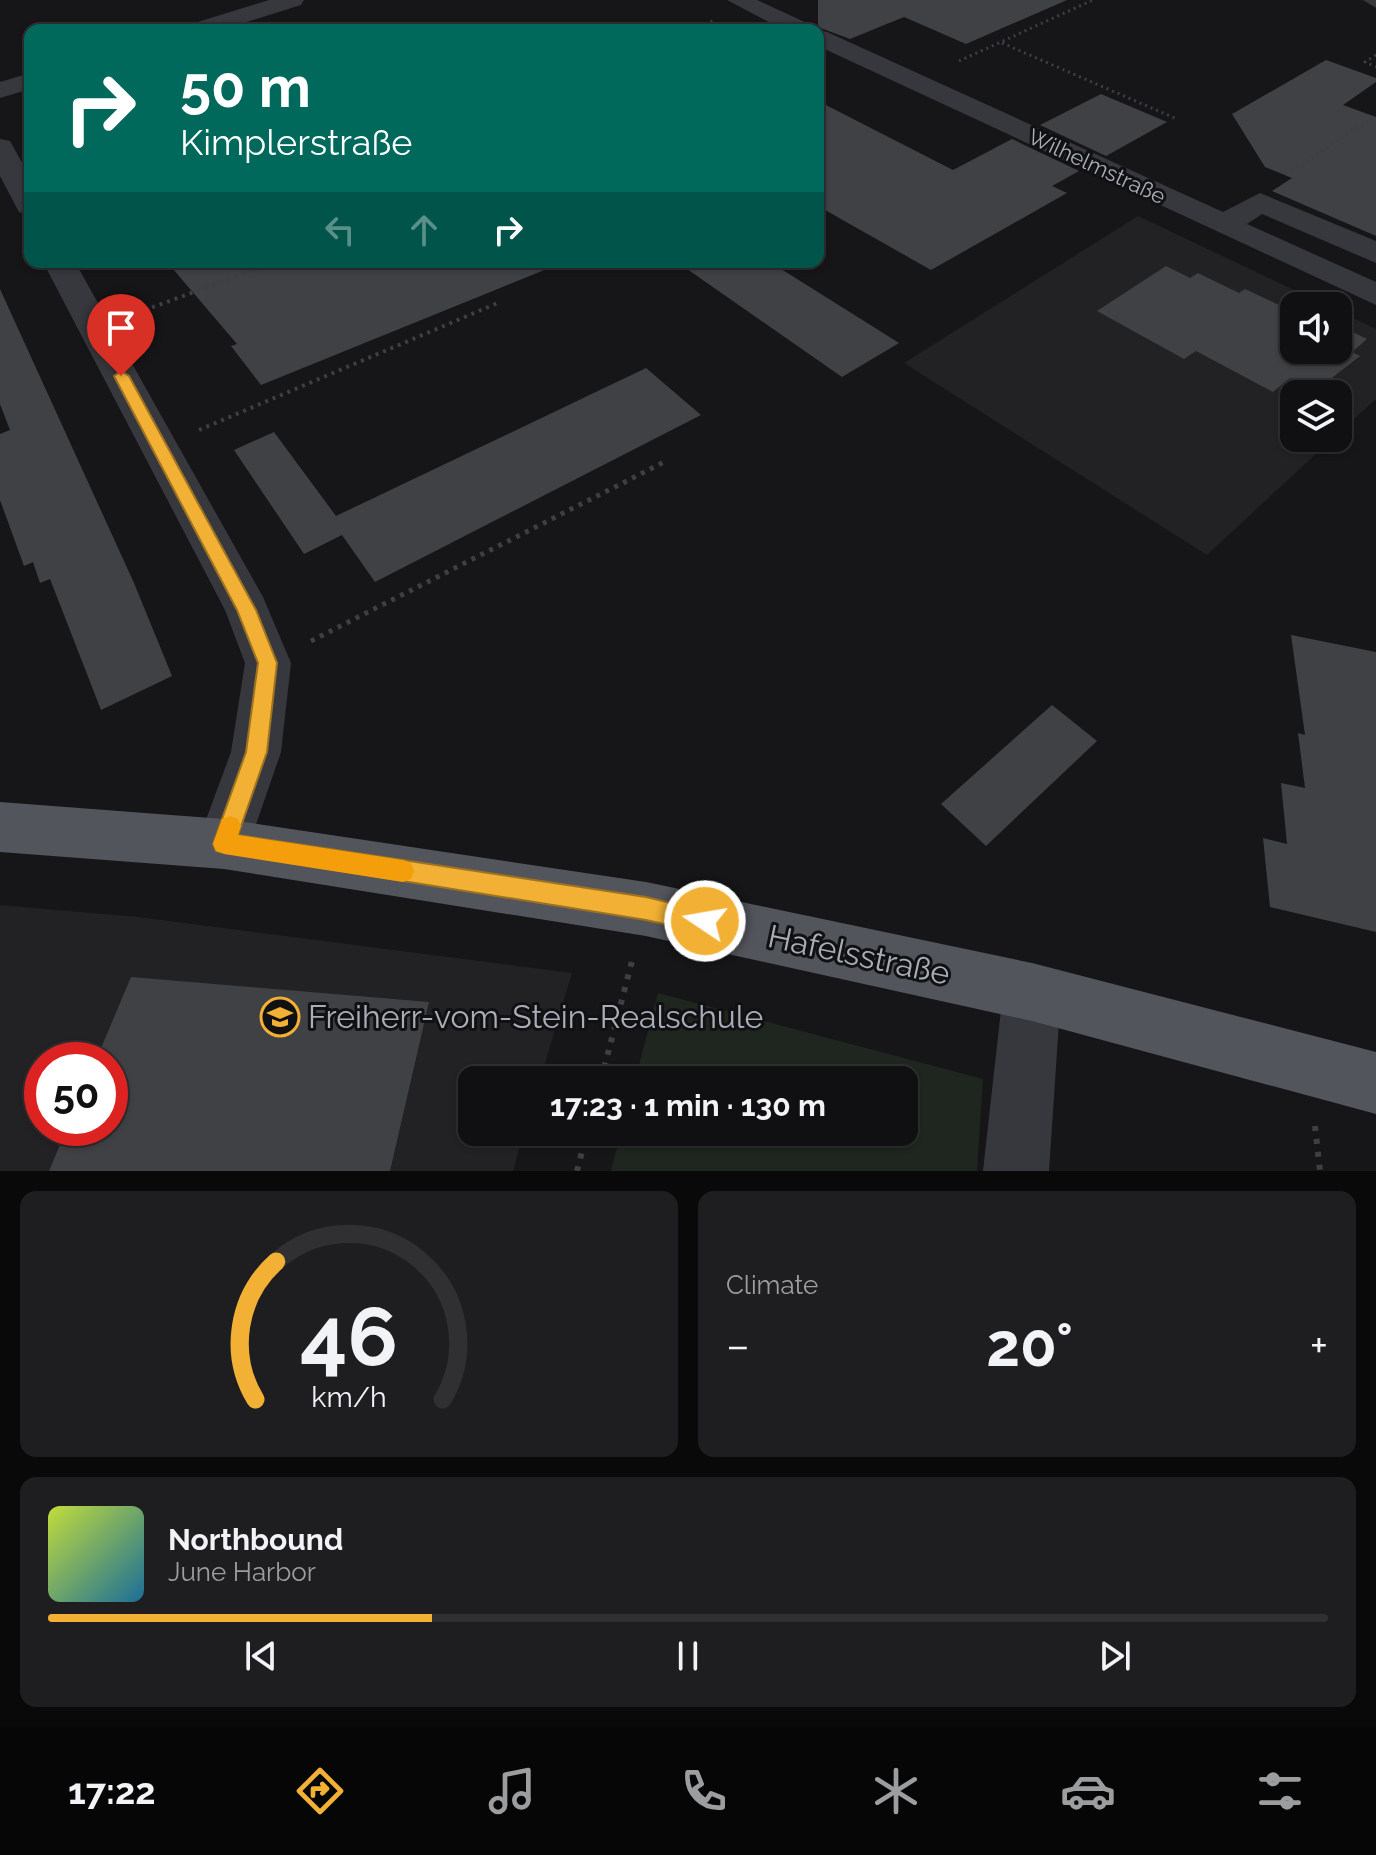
<!DOCTYPE html>
<html lang="en">
<head>
<meta charset="utf-8">
<style>
  body { margin:0; font-family:Raleway,sans-serif; background:#1e1e20; color:#f1f3f6; height:100vh; display:flex; flex-direction:column; font-size:30px; white-space:nowrap }
  * { box-sizing:border-box; margin:0 }
  p { font-size:26px; color:#9c9d9f }
  .icon { flex:none; width:44px; height:44px; fill:none; stroke:currentColor; stroke-width:2; stroke-linecap:round; stroke-linejoin:round }
  .map { position:relative; height:1171px; overflow:hidden }
  .sheet { display:flex; flex-direction:column; gap:20px; padding:20px; background:#09090a; flex:1 }
  .sheet>* { flex:none }
  .guide { position:absolute; left:24px; top:24px; width:800px; height:244px; border-radius:16px; box-shadow:0 2px 6px #0004,0 0 0 2px #303032; background:#00695c; color:#fff; overflow:hidden }
  .controls { position:absolute; left:1280px; top:292px; display:grid; gap:16px }
  .controls a { display:grid; place-items:center; width:72px; height:72px; border-radius:16px; background:#101012; box-shadow:0 2px 6px #0004,0 0 0 2px #303032; font-size:40px }
  .speed { position:absolute; left:24px; top:1042px; display:flex; gap:16px; font-size:40px; font-weight:700; text-align:center }
  .speed>* { display:grid; place-content:center; width:104px; height:104px; border-radius:50%; background:#101012; box-shadow:0 2px 6px #0004,0 0 0 2px #303032; line-height:1 }
  .speed .limit { border:12px solid #d22; background:#fff; color:#111 }
  .pin { position:absolute; display:grid; place-items:center; width:68px; height:68px; color:#fff; margin:-82px -34px; border-radius:50% 50% 50% 0; rotate:-45deg; box-shadow:0 0 8px #0007 }
  .pin .icon { rotate:45deg }
  .me { position:absolute; width:88px; margin:-44px; rotate:282deg; stroke-linejoin:round; filter:drop-shadow(0 0 6px #0008) }
  .turn { display:flex; align-items:center; gap:28px; height:168px; padding:0 24px; font-size:36px }
  .turn .icon { width:104px; height:104px; stroke-width:2.5 }
  .turn b { display:block; font-size:56px; line-height:68px }
  .lanes { display:flex; align-items:center; height:76px; padding:0 24px; background:#0003; justify-content:center; gap:40px; direction:ltr }
  .lanes .off { opacity:.35 }
  .big { font-size:60px; font-weight:700; line-height:1.1 }
  .sheet .tile { flex:1; display:flex; flex-direction:column; justify-content:center; gap:12px; min-width:0; padding:0 28px; border-radius:16px; background:#1e1e20 }
  .sheet .dial { align-items:center; gap:0 }
  .dial svg { height:208px; overflow:visible; fill:none; stroke:#303032; stroke-width:7; stroke-linecap:round; text-anchor:middle }
  .dial text { fill:#f1f3f6; stroke:none }
  .song { display:flex; align-items:center; gap:24px }
  .cover { width:96px; height:96px; border-radius:12px; background:linear-gradient(135deg,hsl(70 70% 55%),hsl(200 70% 35%)) }
  .played { height:8px; border-radius:4px; background:linear-gradient(90deg,#f2b134 30%,#303032 30%) }
  .keys { display:flex; justify-content:space-around; direction:ltr }
  .heat { display:flex; justify-content:space-between; align-items:center; font-size:44px; direction:ltr }
  .sheet .tiles { flex:1; display:grid; gap:20px; grid-template-columns:1fr 1fr }
  .tile:last-child { grid-column:span 2 }
  .trip { position:absolute; left:458px; top:1066px; width:460px; height:80px; border-radius:16px; background:#101012; box-shadow:0 2px 6px #0004,0 0 0 2px #303032; font-weight:700; line-height:80px; text-align:center }
  .tab-bar { display:flex; height:128px; justify-content:space-around; align-items:center; background:#060607; color:#9c9d9f }
  .tab-bar .icon { width:56px; height:56px }
  .tab-bar .selected { color:#f2b134 }
  .tab-bar b { font-size:36px; color:#f1f3f6 }
  .map>svg:first-child { display:block }
</style>
</head>
<body>
<div class="map">
<svg width="1376" height="1171" viewBox="0 0 1376 1171">
  <rect width="100%" height="100%" fill="#161618"/>
  <g fill="#222225" fill-rule="evenodd">
    <path d="M1138 216 1328 306H1294V350H1338V311L1376 329V399L1338 434V394H1294V438H1333L1207 555 904 363Z"/>
    <path d="M0 905 138 917 572 973 540 1080H472V1132H524L513 1171H0ZM42 1060H110V1128H42Z"/>
  </g>
  <path fill="#1e261f" d="M658 993 983 1079 977 1171H611L621 1132H904V1080H635Z"/>
  <g fill="#404145">
    <path d="M818 0H1067L966 44 904 17 850 39 818 27Z"/>
    <path d="M1326 60 1376 78V82L1343 105 1376 117V236L1272 191 1292 178 1265 167 1232 114Z"/>
    <path d="M1101 94 1167 122 1106 156 1040 125Z"/>
    <path d="M818 101 953 170 1012 139 1079 171 1052 186 1067 193 931 270 818 206Z"/>
    <path d="M167 262H558L559 264 261 385 231 346 237 344Z"/>
    <path d="M677 262H770L899 343 842 377Z"/>
    <path d="M1166 266 1190 278 1198 273 1239 293 1245 289 1294 312V350H1338V325L1367 339 1352 352 1360 356 1315 391 1290 378 1273 392 1196 351 1184 359 1097 311Z"/>
    <path d="M0 289 134 583 172 676 101 710 50 579 40 583 33 562 24 566 0 500V434L10 430 0 404Z"/>
    <path d="M646 368 701 415 375 582 342 535 304 554 234 450 274 432 336 516Z"/>
    <path d="M1291 635 1376 652V932L1270 907 1263 838 1287 844 1281 783 1305 788 1298 733 1305 735Z"/>
    <path d="M1052 705 1097 741 986 846 941 804Z"/>
    <path d="M131 977 429 1002 390 1171H49L67 1128H110V1060H96Z"/>
  </g>
  <g fill="none" stroke-linecap="round" stroke-linejoin="round">
    <g stroke="#3d3f44" stroke-width="3" stroke-dasharray="2 4" stroke-linecap="butt">
      <path d="M688 30 713 21"/>
      <path d="M1002 43 1177 119"/>
      <path d="M1376 55 1365 62 1376 67"/>
      <path d="M959 61 1093 0"/>
      <path d="M1286 174 1376 116"/>
    </g>
    <g stroke="#3d3f44" stroke-width="4" stroke-dasharray="3 5" stroke-linecap="butt">
      <path d="M137 313 275 262"/>
      <path d="M199 430 500 302"/>
    </g>
    <path stroke="#3d3f44" stroke-width="5" stroke-dasharray="4 6" stroke-linecap="butt" d="M311 641 666 461"/>
    <g stroke="#3d3f44" stroke-width="6" stroke-dasharray="5 8" stroke-linecap="butt">
      <path d="M601 1080 632 961"/>
      <path d="M1315 1126 1320 1171"/>
      <path d="M577 1171 587 1132"/>
    </g>
    <g fill="#37383d" fill-rule="evenodd">
      <path d="M269 0H304L301 5 221 30H184L188 25Z"/>
      <path d="M727 0H757L811 25 815 30H784Z"/>
      <path d="M1363 0H1376V8Z"/>
      <path d="M817 30H818L827 32 1223 212 1260 193 1376 241V263L1262 214 1247 224 1376 282V305L818 46Z"/>
      <path d="M30 73V89L0 98V82Z"/>
      <path d="M0 139 10 141 30 177V215L19 212 0 176Z"/>
      <path d="M43 262H75L263 597 291 663 281 752 243 862 224 869 205 862 197 844 231 752 245 663 225 610Z"/>
      <path d="M1032 963 1053 971 1061 992 1049 1171H983L1003 992 1011 971Z"/>
    </g>
    <path fill="#53555c" fill-rule="evenodd" d="M0 802 224 819 646 882 1032 963 1376 1052V1114L1032 1021 646 936 224 869 0 852Z"/>
  </g>
  <path fill="#f2b134" stroke="#9d7322" stroke-width="2" d="M121 371 129 376 256 610 277 663 267 752 238 835 646 897 713 913 717 921 713 930 705 933 646 920 216 851 213 844 246 752 258 663 237 610 114 376Z"/>
  <path fill="#f59e0b" d="M230 816 238 819 241 826 238 835 403 860 411 863 414 871 411 879 403 882 224 854 216 851 213 844 222 819Z"/>
  <defs>
    <g id="school-ring" transform="scale(2)"><circle r="9.5" fill="#111113" stroke="#f2b134" stroke-width="1.5"/><path d="M0-5L7-2L0 1L-7-2ZM-4 1L0 2.5L4 1V4Q0 6-4 4Z" fill="#f2b134"/></g>
  </defs>
  <g fill-rule="evenodd">
    <use href="#school-ring" x="280" y="1017"/>
  </g>
  <g text-anchor="middle" stroke-width="6" stroke-linejoin="round" paint-order="stroke">
    <g font-size="22" fill="#a8adb8" stroke="#111113">
      <text transform="translate(1097 166) rotate(25)" y="8">Wilhelmstraße</text>
    </g>
    <g font-size="32" fill="#a8adb8" stroke="#111113">
      <text transform="translate(859 955) rotate(12)" y="11">Hafelsstraße</text>
    </g>
    <g font-size="32" fill="#a8adb8" stroke="#111113" text-anchor="start">
      <text x="308" y="1028">Freiherr-vom-Stein-Realschule</text>
    </g>
  </g>
</svg>
<div class="controls">
<a><svg class="icon" aria-label="sound" viewBox="0 0 24 24"><path d="M4 9h4l5-4v14l-5-4H4zM17 9q2 3 0 6"/></svg></a>
<a><svg class="icon" aria-label="layers" viewBox="0 0 24 24"><path d="M12 4l9 5-9 5-9-5zM3 14l9 5 9-5"/></svg></a>
</div>
<div class="speed"><div class="limit">50</div></div>
<div class="pin" style="left:121px;top:376px;background:#d93025"><svg class="icon" aria-label="arrive" viewBox="0 0 24 24"><path d="M6 21V4h12l-3 4 3 4H6"/></svg></div>
<svg class="me" style="left:705px;top:921px" viewBox="-20 -20 40 40"><circle r="17" fill="#f2b134" stroke="#fff" stroke-width="3"/><path d="M0-11L8 9 0 5-8 9z" fill="#fff"/></svg>
<div class="trip">17:23 · 1 min · 130 m</div>
<div class="guide">
<div class="turn"><svg class="icon" aria-label="right" viewBox="0 0 24 24"><path d="M7 20v-9h11M14 6l5 5-5 5"/></svg><div><b>50 m</b>Kimplerstraße</div></div>
<div class="lanes"><svg class="icon off" aria-label="left" viewBox="0 0 24 24"><path d="M17 20v-9H6M10 6l-5 5 5 5"/></svg><svg class="icon off" aria-label="ahead" viewBox="0 0 24 24"><path d="M12 20V5M6 11l6-6 6 6"/></svg><svg class="icon" aria-label="right" viewBox="0 0 24 24"><path d="M7 20v-9h11M14 6l5 5-5 5"/></svg></div>
</div>
</div>
<section class="sheet">
<div class="tiles">
<div class="tile dial"><svg viewBox="0 0 100 80">
<path d="M14 69A42 42 0 1 1 86 69"/>
<path d="M14 69A42 42 0 0 1 22 16" stroke="#f2b134"/>
<text x="50" y="56" font-size="32" font-weight="700">46</text>
<text x="50" y="72" font-size="11">km/h</text>
</svg></div>
<div class="tile"><p>Climate</p>
<div class="heat"><a>−</a><b class="big">20°</b><a>+</a></div>
</div>
<div class="tile">
<div class="song"><i class="cover"></i><div><b>Northbound</b><p>June Harbor</p></div></div>
<div class="played"></div>
<div class="keys"><svg class="icon" aria-label="previous" viewBox="0 0 24 24"><path d="M18 5L8 12l10 7zM5 5v14"/></svg><svg class="icon" aria-label="pause" viewBox="0 0 24 24"><path d="M8 5v14M16 5v14"/></svg><svg class="icon" aria-label="next" viewBox="0 0 24 24"><path d="M6 5l10 7-10 7zM19 5v14"/></svg></div>
</div>
</div>
</section>
<nav class="tab-bar">
<b>17:22</b>
<svg class="icon selected" aria-label="directions" viewBox="0 0 24 24"><path d="M12 3l9 9-9 9-9-9zM9 14v-3h6M13 9l2 2-2 2"/></svg>
<svg class="icon" aria-label="music" viewBox="0 0 24 24"><path d="M9 18V5l10-2v13"/><circle cx="6" cy="18" r="3"/><circle cx="16" cy="16" r="3"/></svg>
<svg class="icon" aria-label="phone" viewBox="0 0 24 24"><path d="M5 4h4l2 5-3 2q2 4 5 5l2-3 5 2v4C11 20 4 13 5 4z"/></svg>
<svg class="icon" aria-label="climate" viewBox="0 0 24 24"><path d="M12 3v18M4 7l16 10M4 17L20 7"/></svg>
<svg class="icon" aria-label="car" viewBox="0 0 24 24"><path d="M5 17H2v-5l4-1 3-4h7l3 4 3 1v5h-3M9 17h6M6 11h13"/><circle cx="7" cy="17" r="2"/><circle cx="17" cy="17" r="2"/></svg>
<svg class="icon" aria-label="filters" viewBox="0 0 24 24"><path d="M4 7h16M4 17h16"/><circle cx="9" cy="7" r="2"/><circle cx="15" cy="17" r="2"/></svg>
</nav>
</body>
</html>
